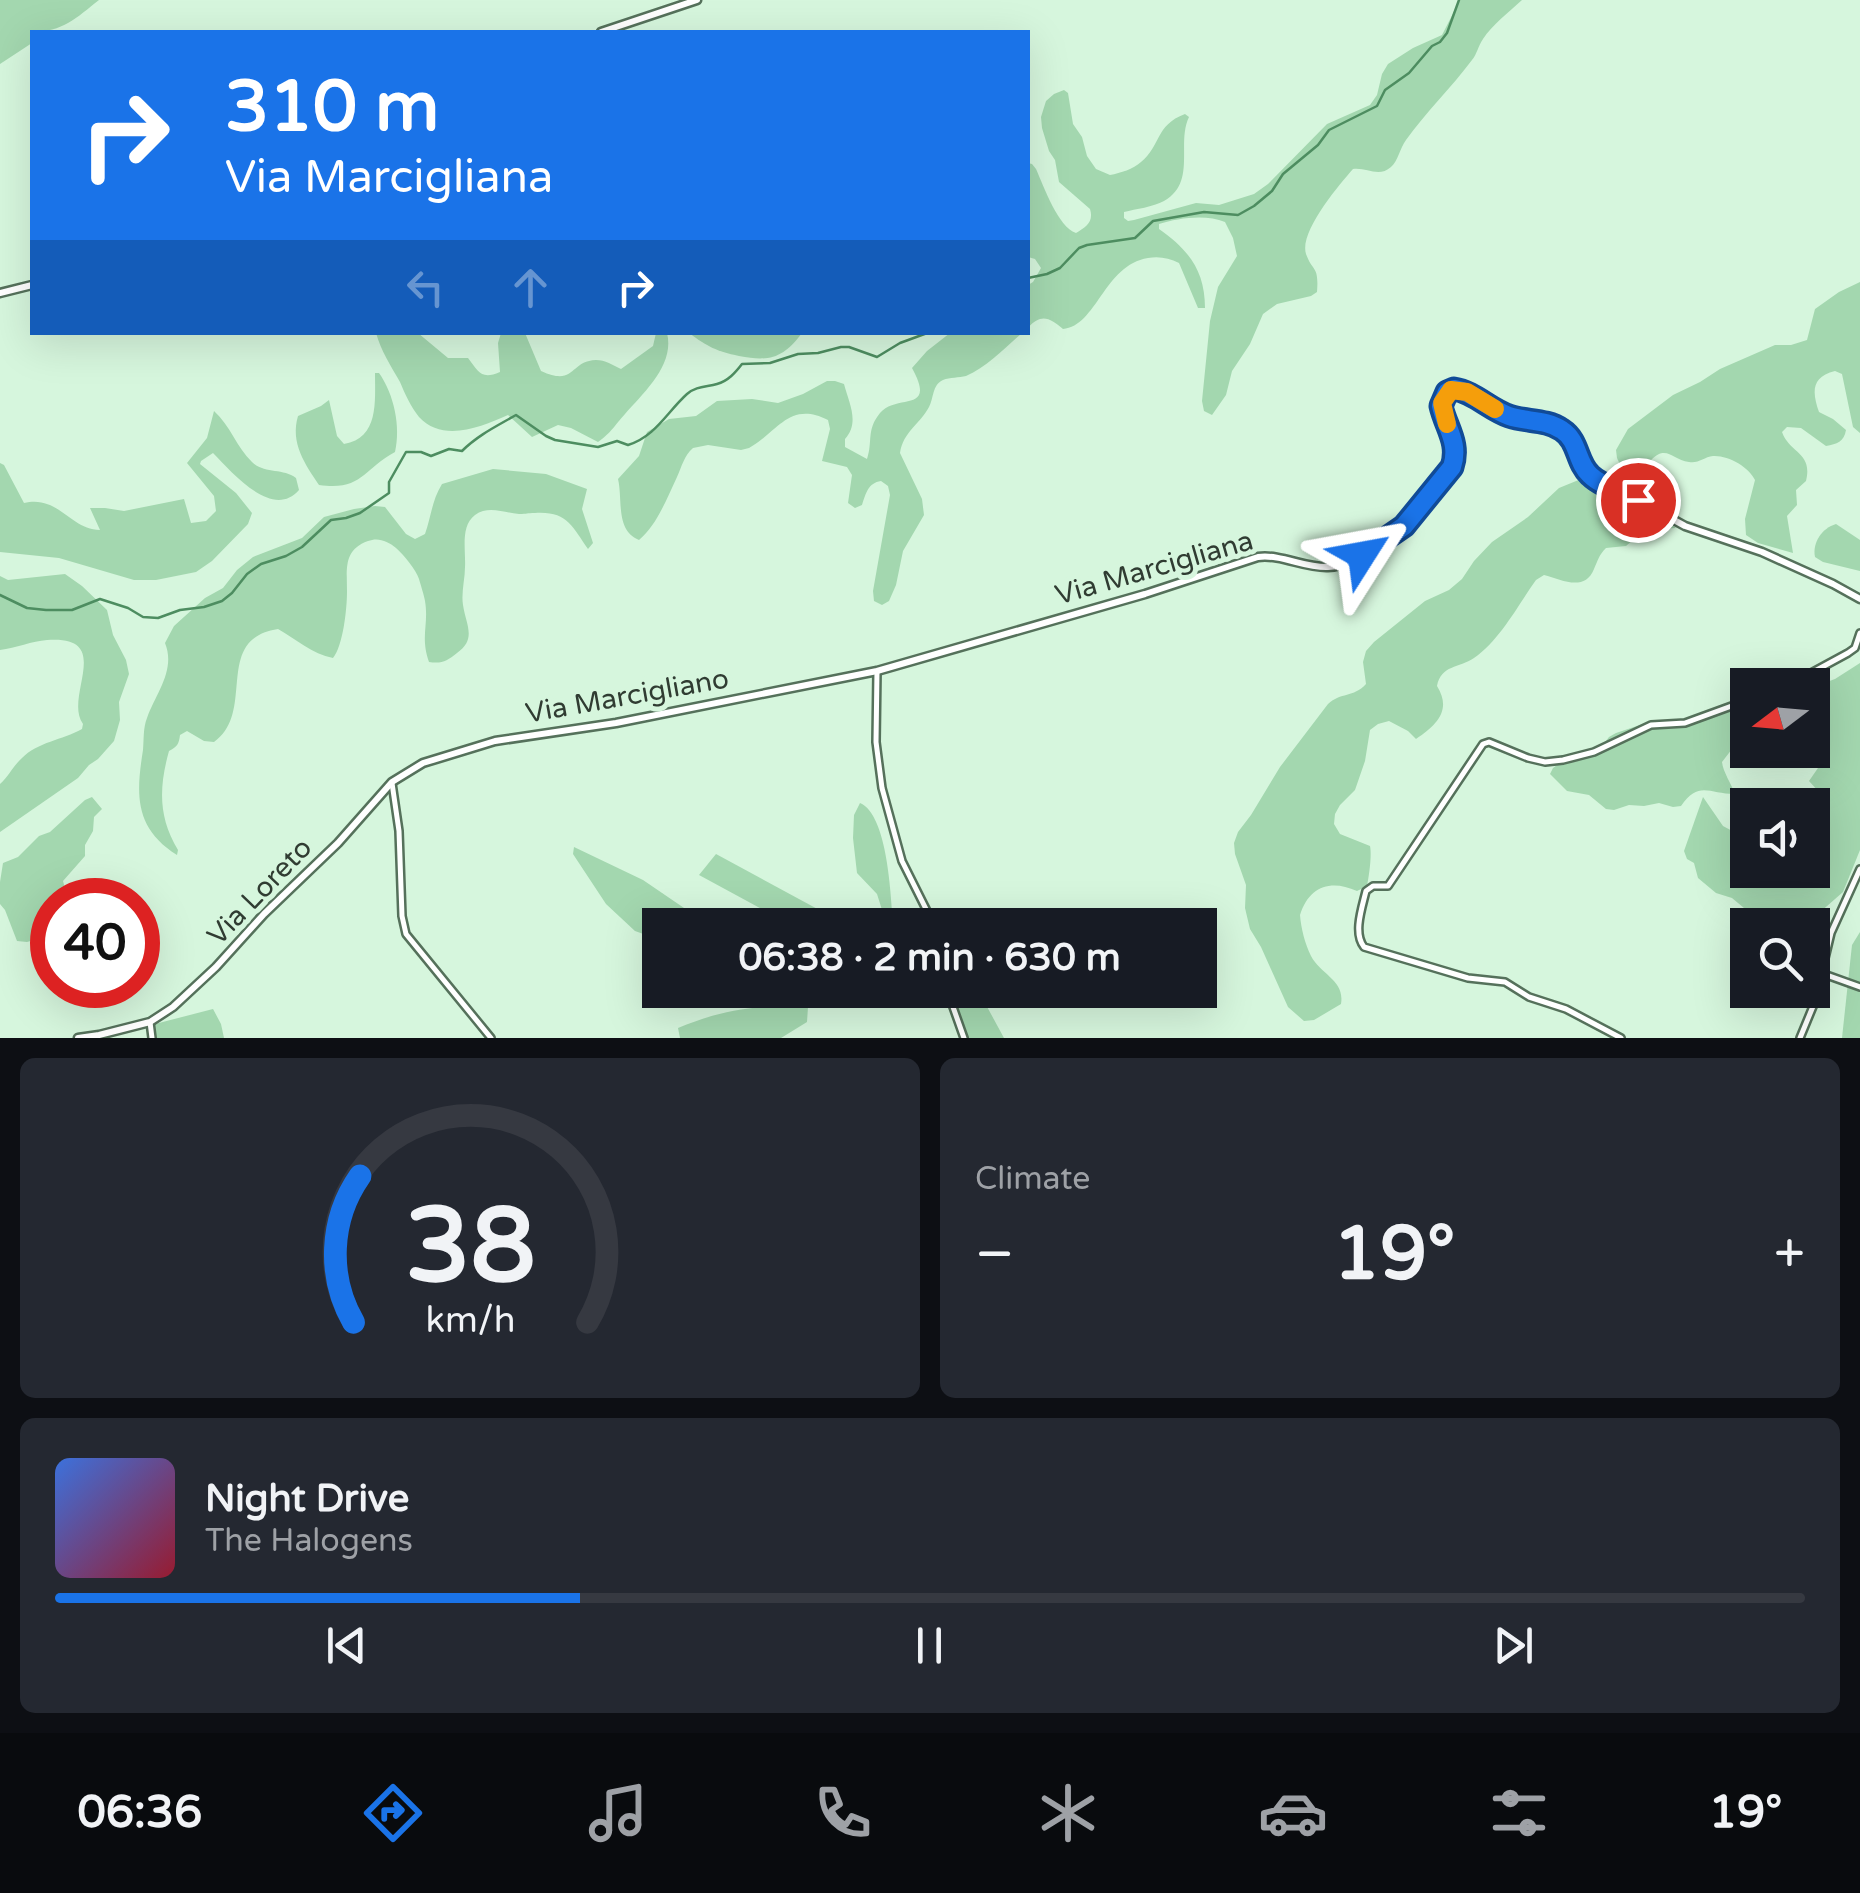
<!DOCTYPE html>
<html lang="en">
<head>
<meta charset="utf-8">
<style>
  body { margin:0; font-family:"Varela Round",sans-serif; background:#242831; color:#f1f3f6; height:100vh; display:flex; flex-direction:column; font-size:38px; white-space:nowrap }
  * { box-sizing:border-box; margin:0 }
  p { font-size:32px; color:#9ea1a6 }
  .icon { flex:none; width:55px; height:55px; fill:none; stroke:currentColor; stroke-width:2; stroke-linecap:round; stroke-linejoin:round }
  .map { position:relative; height:1038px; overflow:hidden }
  .sheet { display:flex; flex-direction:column; gap:20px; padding:20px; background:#0d0f14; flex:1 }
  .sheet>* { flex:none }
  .hud { position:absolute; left:30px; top:30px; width:1000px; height:305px; border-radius:0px; box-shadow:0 10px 40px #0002; background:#1a73e8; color:#fff; overflow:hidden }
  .needle { width:65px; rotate:254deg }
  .buttons { position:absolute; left:1730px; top:668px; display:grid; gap:20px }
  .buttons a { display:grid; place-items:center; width:100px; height:100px; border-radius:0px; background:#171b24; box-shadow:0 10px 40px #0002; font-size:50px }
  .speed { position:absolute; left:30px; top:878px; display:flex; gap:20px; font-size:50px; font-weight:700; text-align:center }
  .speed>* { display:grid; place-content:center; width:130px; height:130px; border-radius:50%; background:#171b24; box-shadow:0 10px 40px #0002; line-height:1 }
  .speed .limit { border:15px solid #d22; background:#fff; color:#111 }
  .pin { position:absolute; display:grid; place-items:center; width:85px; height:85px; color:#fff; margin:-42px; border:5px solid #fff; border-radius:50%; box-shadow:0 2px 10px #0007 }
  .me { position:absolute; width:110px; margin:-55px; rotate:56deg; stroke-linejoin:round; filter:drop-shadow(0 0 8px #0008) }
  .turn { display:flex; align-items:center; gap:35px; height:210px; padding:0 30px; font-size:45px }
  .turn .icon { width:130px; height:130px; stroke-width:2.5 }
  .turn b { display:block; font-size:70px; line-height:85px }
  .lanes { display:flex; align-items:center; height:95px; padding:0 30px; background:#0003; justify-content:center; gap:50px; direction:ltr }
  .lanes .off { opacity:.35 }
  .big { font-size:75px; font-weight:700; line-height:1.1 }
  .sheet .widget { flex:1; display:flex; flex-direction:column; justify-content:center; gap:15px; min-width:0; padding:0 35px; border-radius:15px; background:#242831 }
  .sheet .dial { align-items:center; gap:0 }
  .dial svg { height:260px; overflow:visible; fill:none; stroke:#363941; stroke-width:7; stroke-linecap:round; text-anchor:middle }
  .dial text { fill:#f1f3f6; stroke:none }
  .song { display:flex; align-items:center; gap:30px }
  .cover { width:120px; height:120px; border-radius:15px; background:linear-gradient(135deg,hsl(220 70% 55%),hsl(350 70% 35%)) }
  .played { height:10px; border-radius:5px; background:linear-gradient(90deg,#1a73e8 30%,#363941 30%) }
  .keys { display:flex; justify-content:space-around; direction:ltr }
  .heat { display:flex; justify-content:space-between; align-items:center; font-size:55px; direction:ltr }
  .sheet .tiles { flex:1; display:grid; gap:20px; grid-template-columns:1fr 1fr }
  .widget:last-child { grid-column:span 2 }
  .trip { position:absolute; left:642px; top:908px; width:575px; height:100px; border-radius:0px; background:#171b24; box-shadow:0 10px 40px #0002; font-weight:700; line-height:100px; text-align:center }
  .tabs { display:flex; height:160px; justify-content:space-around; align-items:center; background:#090b0e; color:#9ea1a6 }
  .tabs .icon { width:70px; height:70px }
  .tabs .on { color:#1a73e8 }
  .tabs b { font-size:45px; color:#f1f3f6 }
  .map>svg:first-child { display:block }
</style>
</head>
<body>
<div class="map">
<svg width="1860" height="1038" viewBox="0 0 1860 1038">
  <rect width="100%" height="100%" fill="#d6f6dd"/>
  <g fill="#a3d7af">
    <path d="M0 0H99C76 18 63 32 32 32V43L0 64Z"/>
    <path d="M1460 0H1522C1509 12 1492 25 1483 39 1478 46 1477 54 1472 60 1451 88 1426 112 1406 140 1400 148 1398 161 1391 167 1379 178 1366 167 1353 169 1339 185 1299 232 1306 254 1313 273 1319 265 1317 292L1311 296 1277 304 1263 314 1250 344 1232 371 1226 395 1212 415 1204 411 1202 401 1210 321 1218 287 1237 256 1233 238 1225 222C1206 214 1178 218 1159 224V229C1189 250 1205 271 1205 308H1198L1179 263C1169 258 1159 256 1148 258 1104 265 1097 326 1063 329 1050 318 1041 313 1028 328V285L1033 282 1041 268 1035 259 1028 257V163L1032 164 1036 169C1044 187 1058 227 1076 233 1086 227 1094 222 1090 209L1059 182 1055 160 1049 151 1042 128 1041 117 1046 101 1054 94 1064 90 1068 93 1073 124 1082 137 1087 156 1096 169 1110 175C1121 173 1133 169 1141 162 1161 146 1155 125 1185 114L1189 117C1176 144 1197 182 1164 201 1153 207 1136 209 1124 212V218L1128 221 1134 220 1196 203 1219 205 1254 194 1268 184 1327 124 1370 105 1377 95 1382 74 1388 64 1413 48 1442 35Z"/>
    <path d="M1860 282V433L1853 427 1842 374 1835 371C1811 377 1812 392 1819 412L1833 419 1846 430C1844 442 1837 444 1826 446L1801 428 1787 427 1782 432C1790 454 1813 452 1806 481L1796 490 1797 505 1787 516 1793 553 1758 543 1746 535 1745 519 1755 480C1749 467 1728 455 1713 456 1704 457 1698 464 1689 462 1672 460 1667 444 1651 460L1663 481 1660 495 1654 497 1646 495 1628 482 1617 458 1616 450 1628 429 1673 395 1700 382 1720 369 1775 345H1791L1807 340 1815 309 1839 292Z"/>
    <path d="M376 333H418L448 358H468C479 372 481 380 500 372L498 343 501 333H525L541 371C576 387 569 361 596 360 605 360 613 365 621 369L653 346 656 333H667C675 365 644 392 625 414 614 426 612 432 598 442L571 428 558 425 532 437 508 415C481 427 443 443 419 417 411 407 405 394 400 382 391 366 381 351 376 333Z"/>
    <path d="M689 333H802C783 358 770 362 739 356 716 351 708 347 689 333Z"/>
    <path d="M950 333H1022C1006 347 987 367 966 376 959 378 950 377 943 380 932 385 934 398 929 407 920 424 903 432 900 453L922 499 924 515 903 551 896 585 889 601 882 605 874 601 873 591 890 495 888 486 881 481C868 483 866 493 862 505L855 508 848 503 852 475 847 467 822 461 830 429 828 420C789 400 777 433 749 448L741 450 708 445 693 448C684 456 682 466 677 477 667 498 657 525 639 540 615 530 623 500 618 479L639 456 647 432 669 419 696 416 717 401 752 399 778 403 803 394 827 381H835L844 384C849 403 860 423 845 439V447L867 459C873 442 866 430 880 413 897 393 937 414 912 368L927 351Z"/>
    <path d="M375 373H379C394 394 401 427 395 452 362 470 362 491 319 485 305 464 290 443 298 416L321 406 329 400 337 436 344 444C379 438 375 402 375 373Z"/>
    <path d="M214 411C230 425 237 448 252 462 264 474 283 468 296 478L299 490C272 521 231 471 213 453L201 461 200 464 236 493 252 513 248 524 212 561 196 572 156 580H134L59 558 0 552V463L4 465 24 503C59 495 69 529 100 530L90 508H105L124 511 184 499 191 523 206 521 216 511 214 496 187 463 207 438Z"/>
    <path d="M493 469 546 474 587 489 582 509 593 543 588 549C572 526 567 511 535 513 526 513 528 514 519 514 504 513 489 505 475 515 460 526 466 551 465 567 465 579 461 593 463 605 466 625 477 639 457 653 447 661 442 664 429 662 420 636 429 625 425 601 424 595 421 586 419 579 416 570 404 555 396 548 388 541 378 537 368 541 343 550 347 569 347 592 347 609 343 646 333 658 312 654 296 639 278 629 212 639 257 712 214 742L204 741 187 731 180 735C179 744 177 747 169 751 159 787 158 817 178 850L177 855C134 828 136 794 143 750 144 739 143 728 147 718 156 693 176 670 165 643L174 626 205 598 223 588 237 570 253 557 302 538 324 517 354 509 375 506 385 507 406 534 415 539 425 534C431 517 432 500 442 484Z"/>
    <path d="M1581 479C1602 483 1620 499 1639 509 1652 516 1666 518 1676 528L1651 529 1641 533 1626 546 1606 548C1599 555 1598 560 1594 569 1585 592 1562 580 1544 575L1536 580C1518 605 1500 640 1474 658 1459 668 1441 665 1437 686 1452 710 1437 725 1416 739L1408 731 1389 721 1378 724 1370 730 1365 761 1355 790 1340 805 1335 814 1334 824 1340 834 1370 846C1372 856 1369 876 1367 886L1357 891C1331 879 1309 886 1300 915 1301 928 1305 944 1311 956 1321 975 1345 980 1341 1004L1314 1020 1304 1021 1288 1007 1261 947 1250 929 1245 908 1246 885 1235 854 1234 843 1238 832 1251 815 1280 767 1328 704C1341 692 1353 698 1366 684L1363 662 1366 651 1374 642 1425 601 1449 590 1462 579 1474 561 1492 542 1528 517 1559 488Z"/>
    <path d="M1836 524 1860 540V571L1823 562 1815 557C1812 543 1822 528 1836 524Z"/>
    <path d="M65 574 82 586 107 610 113 635 126 660 129 674 119 702 120 720 114 741 98 759 89 765 78 778 0 832V784C9 776 13 766 22 758 38 742 62 740 82 729L83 724C63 697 116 635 47 640 32 641 16 648 0 650V576L8 580Z"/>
    <path d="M1860 663V850L1843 892 1810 921 1800 925H1783L1750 913 1732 898 1716 893 1698 878 1694 863 1687 859 1684 851 1703 797 1723 826 1747 839 1748 870H1812L1813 807 1819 800V792L1809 781 1818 768 1796 750H1812L1813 687 1835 679Z"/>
    <path d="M1747 704V744L1732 749 1722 762C1723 772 1731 783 1735 794 1709 794 1699 780 1681 806L1673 807 1659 803 1644 806 1629 805 1614 810 1606 809 1589 795 1567 791 1550 774 1553 768 1560 763 1596 754 1609 737 1616 733 1655 720 1686 725Z"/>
    <path d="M92 797 102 809 94 817 93 831 85 845V856L63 881 68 900H52V935L27 942 17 941 5 910 0 904V882L3 863 18 857 39 836 50 832 85 800Z"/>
    <path d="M860 803C888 815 891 897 893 925H878L883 913 877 894 857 873 853 838 854 815Z"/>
    <path d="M574 847 643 880 709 925H660V940L635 931 606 904 573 854Z"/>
    <path d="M716 854 847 925H791L699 875Z"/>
    <path d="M1860 932V1038H1842L1852 945Z"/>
    <path d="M751 990H806L809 992 807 1022 781 1038H680L678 1028C707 1016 733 1009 764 1007L762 996Z"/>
    <path d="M950 990H984L985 1003 1004 1038H967Z"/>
    <path d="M213 1009 221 1024 224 1038H154L155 1024Z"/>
  </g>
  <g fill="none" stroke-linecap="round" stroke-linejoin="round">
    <g stroke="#4d8d60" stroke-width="2.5">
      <path d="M1028 278 1047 274 1060 268 1079 248 1087 245 1135 238 1153 221 1204 212 1238 215 1254 206 1272 191 1283 174 1318 145 1329 130 1377 106 1385 90 1409 73 1432 46 1440 42 1447 33 1459 0"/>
      <path d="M0 595 27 608 46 610H72L100 599 128 608 143 617 158 618 180 610 204 607 222 601 232 593 247 574 261 564 286 556 302 547 331 520 346 518 360 513 389 493V482L406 452H421L431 456 449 449 462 451C478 435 497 426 516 415L546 436 555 440 598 447 617 441 628 445C655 437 667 412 687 394 696 386 707 387 717 384 728 381 735 373 742 364L770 363 798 354 818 353 841 347H849L877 357 900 343 930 332"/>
    </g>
    <g stroke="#55715b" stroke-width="10">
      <g id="minor">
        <path d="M877 671 876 742 882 788 902 861 934 925"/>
        <path d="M1789 685 1848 653 1855 648 1860 633"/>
        <path d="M392 783 399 831 402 916 406 934 491 1038"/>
        <path d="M1821 973 1860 987"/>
        <path d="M947 990 964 1038"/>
        <path d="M150 1022 152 1038"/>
        <path d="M1621 1038 1566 1009 1529 997 1505 982 1468 978 1364 947C1353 933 1362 908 1366 891L1373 886H1388L1483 744 1489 742 1528 758 1545 762 1563 760 1594 752 1651 725 1685 723 1748 700"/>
        <path d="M1800 1038 1814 1004 1831 933 1860 869"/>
      </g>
    </g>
    <g stroke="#55715b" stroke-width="11">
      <g id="tertiary">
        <path d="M601 32 697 0"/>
        <path d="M0 293 32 285"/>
        <path d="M78 1038 99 1035 150 1022 173 1007 216 967 264 914 338 843 392 782 423 763 495 741 616 723 877 671 1145 594 1258 557C1282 554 1304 568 1328 567 1374 565 1428 503 1452 467 1464 434 1427 412 1451 390L1467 392 1510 416 1557 427 1570 437 1584 468 1599 482 1623 492 1685 526 1762 552 1833 584 1860 599"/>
      </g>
    </g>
    <use href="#minor" stroke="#fff" stroke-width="5"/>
    <use href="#tertiary" stroke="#fff" stroke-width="6"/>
  </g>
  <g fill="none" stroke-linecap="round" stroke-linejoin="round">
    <g stroke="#114b97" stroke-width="25">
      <path id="route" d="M1362 555 1404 526 1452 467C1460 443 1446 428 1441 406L1447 392 1454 389C1474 392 1489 409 1509 416 1526 422 1546 419 1562 430 1579 441 1576 462 1590 475 1602 487 1623 491 1638 500"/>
    </g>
    <use href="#route" stroke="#1a73e8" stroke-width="18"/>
    <path stroke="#f59e0b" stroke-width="18" d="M1447 424 1442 403 1451 390 1467 392 1495 409"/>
  </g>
  <g text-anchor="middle" stroke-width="10" stroke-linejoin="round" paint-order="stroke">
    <g font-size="28" fill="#303c32" stroke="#d6f6dd">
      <text transform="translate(1154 567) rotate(-16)" y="10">Via Marcigliana</text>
      <text transform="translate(627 695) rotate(-10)" y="10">Via Marcigliano</text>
      <text transform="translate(259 891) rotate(-46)" y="10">Via Loreto</text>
    </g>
  </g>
</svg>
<div class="buttons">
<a><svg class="needle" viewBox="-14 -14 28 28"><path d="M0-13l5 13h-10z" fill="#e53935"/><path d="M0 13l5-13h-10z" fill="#9ea1a6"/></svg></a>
<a><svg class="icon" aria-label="sound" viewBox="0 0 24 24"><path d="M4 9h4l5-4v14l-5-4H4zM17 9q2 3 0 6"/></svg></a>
<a><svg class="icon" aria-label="search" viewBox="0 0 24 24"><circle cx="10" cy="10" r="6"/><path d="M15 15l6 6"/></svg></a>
</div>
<div class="speed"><div class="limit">40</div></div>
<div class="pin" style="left:1638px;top:500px;background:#d93025"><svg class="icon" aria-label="arrive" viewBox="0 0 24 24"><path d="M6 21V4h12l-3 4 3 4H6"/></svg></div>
<svg class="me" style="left:1362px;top:555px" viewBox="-20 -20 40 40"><path d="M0-17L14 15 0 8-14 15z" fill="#1a73e8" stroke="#fff" stroke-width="4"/></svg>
<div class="trip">06:38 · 2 min · 630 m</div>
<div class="hud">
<div class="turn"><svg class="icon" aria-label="right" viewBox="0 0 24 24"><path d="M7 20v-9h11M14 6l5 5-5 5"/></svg><div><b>310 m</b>Via Marcigliana</div></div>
<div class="lanes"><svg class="icon off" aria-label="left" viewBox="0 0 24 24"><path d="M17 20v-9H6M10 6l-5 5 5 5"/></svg><svg class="icon off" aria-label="ahead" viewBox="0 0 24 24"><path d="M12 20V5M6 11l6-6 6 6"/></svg><svg class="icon" aria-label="right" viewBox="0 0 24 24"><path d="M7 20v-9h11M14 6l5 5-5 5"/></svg></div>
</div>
</div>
<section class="sheet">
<div class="tiles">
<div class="widget dial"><svg viewBox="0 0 100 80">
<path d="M14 69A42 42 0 1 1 86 69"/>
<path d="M14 69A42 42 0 0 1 16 24" stroke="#1a73e8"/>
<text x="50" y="56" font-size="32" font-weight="700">38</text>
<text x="50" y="72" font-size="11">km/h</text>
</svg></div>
<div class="widget"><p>Climate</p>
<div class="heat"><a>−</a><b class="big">19°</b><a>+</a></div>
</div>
<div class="widget">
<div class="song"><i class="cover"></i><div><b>Night Drive</b><p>The Halogens</p></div></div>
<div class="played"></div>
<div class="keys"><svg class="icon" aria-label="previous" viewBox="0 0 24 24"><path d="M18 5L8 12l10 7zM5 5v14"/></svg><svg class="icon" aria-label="pause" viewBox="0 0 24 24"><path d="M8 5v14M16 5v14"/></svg><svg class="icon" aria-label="next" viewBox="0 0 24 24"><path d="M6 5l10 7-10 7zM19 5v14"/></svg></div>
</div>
</div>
</section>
<nav class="tabs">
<b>06:36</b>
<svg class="icon on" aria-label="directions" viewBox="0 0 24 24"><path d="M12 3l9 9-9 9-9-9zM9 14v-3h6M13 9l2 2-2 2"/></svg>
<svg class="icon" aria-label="music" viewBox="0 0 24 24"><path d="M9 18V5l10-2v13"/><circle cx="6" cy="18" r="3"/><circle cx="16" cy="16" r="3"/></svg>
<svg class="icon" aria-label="phone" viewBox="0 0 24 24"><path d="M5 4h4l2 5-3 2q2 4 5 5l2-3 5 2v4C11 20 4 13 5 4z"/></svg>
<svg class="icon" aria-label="climate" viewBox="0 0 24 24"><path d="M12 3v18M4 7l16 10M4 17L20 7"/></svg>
<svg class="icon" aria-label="car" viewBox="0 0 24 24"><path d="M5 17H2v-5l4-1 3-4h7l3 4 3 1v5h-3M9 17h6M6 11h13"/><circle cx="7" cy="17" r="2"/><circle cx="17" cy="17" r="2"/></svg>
<svg class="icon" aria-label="filters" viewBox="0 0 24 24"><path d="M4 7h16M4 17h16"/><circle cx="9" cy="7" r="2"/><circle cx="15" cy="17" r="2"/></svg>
<b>19°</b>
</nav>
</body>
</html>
